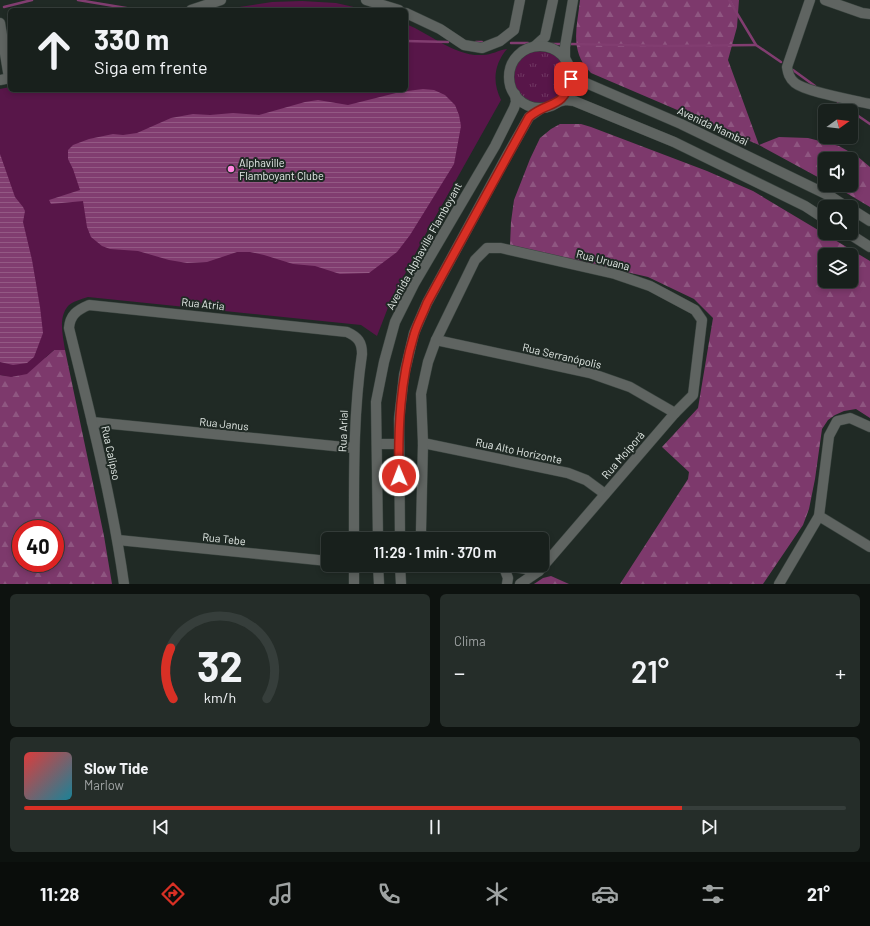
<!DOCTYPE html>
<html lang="pt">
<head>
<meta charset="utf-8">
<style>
  body { margin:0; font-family:Barlow,sans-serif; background:#252d29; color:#f1f3f6; height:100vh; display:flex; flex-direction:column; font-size:15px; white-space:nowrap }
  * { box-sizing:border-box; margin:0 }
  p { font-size:13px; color:#9fa3a3 }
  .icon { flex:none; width:22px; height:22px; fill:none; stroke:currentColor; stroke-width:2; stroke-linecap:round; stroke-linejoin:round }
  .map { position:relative; height:584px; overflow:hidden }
  .drawer { display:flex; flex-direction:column; gap:10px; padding:10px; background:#0d120f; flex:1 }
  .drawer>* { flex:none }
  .banner { position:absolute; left:8px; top:8px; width:400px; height:84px; border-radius:6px; box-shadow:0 2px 6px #0003,0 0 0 1px #363e3b; background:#18201c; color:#f1f3f6; overflow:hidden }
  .needle { width:26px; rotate:75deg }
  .fabs { position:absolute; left:818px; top:104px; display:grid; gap:8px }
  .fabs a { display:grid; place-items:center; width:40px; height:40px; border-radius:6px; background:#18201c; box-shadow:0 2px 6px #0003,0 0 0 1px #363e3b; font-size:20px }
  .speed { position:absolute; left:12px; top:520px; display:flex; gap:8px; font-size:20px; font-weight:700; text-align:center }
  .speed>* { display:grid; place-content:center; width:52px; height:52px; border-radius:50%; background:#18201c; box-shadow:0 2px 6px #0003,0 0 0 1px #363e3b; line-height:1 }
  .speed .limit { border:6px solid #d22; background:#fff; color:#111 }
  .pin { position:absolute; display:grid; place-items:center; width:34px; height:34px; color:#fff; margin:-17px; border-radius:8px; box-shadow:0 2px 6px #0006 }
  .me { position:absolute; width:44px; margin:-22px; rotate:359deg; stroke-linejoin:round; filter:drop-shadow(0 0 3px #0008) }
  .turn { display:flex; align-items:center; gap:14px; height:84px; padding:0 20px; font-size:18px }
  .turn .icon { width:52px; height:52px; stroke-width:2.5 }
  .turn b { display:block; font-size:28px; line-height:34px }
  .big { font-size:30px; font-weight:600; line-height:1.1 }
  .drawer .widget { flex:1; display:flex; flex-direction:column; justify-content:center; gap:6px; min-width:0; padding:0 14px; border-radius:6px; background:#252d29 }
  .drawer .dial { align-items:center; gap:0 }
  .dial svg { height:104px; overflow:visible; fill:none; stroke:#363e3b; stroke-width:7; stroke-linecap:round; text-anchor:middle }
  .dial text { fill:#f1f3f6; stroke:none }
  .song { display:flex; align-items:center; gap:12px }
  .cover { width:48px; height:48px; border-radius:6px; background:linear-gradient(135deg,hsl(0 70% 55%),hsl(190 70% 35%)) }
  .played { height:4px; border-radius:2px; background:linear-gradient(90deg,#d93025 80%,#363e3b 80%) }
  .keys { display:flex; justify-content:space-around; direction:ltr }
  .heat { display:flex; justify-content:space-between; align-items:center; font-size:22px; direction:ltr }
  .drawer .tiles { flex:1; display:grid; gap:10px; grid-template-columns:1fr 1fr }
  .widget:last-child { grid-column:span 2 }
  .trip { position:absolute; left:321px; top:532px; width:228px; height:40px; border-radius:6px; background:#18201c; box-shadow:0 2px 6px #0003,0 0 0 1px #363e3b; font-weight:600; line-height:40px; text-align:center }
  .dock { display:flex; height:64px; justify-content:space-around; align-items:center; background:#0a0d0b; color:#9fa3a3 }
  .dock .icon { width:28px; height:28px }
  .dock .current { color:#d93025 }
  .dock b { font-size:18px; color:#f1f3f6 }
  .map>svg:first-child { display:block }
</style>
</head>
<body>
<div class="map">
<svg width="870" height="584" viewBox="0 0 870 584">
  <defs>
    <pattern id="grass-tufts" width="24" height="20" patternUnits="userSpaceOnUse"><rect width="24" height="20" fill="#581649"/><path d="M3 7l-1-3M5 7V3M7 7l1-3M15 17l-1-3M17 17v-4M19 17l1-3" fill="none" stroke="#703863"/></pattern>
    <pattern id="forest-firs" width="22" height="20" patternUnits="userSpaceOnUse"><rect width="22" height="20" fill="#7d396c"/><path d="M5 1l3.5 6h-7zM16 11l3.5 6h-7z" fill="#8f5681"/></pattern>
    <pattern id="water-rules" width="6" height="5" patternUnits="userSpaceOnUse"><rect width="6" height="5" fill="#813d70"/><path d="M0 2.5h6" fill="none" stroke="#935984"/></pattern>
  </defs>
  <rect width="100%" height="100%" fill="#202a25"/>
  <circle fill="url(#grass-tufts)" cx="540" cy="77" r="26"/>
  <g fill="url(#forest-firs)" fill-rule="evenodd">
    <path d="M580 0H739L737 27 728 60 759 145 779 137 808 138 839 146 857 156 870 167V207L833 185H851V159H825V181L759 145 591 73C569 51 577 28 580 0Z"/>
    <path d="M560 124H581L591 127 707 171 753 191 870 261V418L856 409 844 411 835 415 828 420 822 429 815 479 809 509 803 525 763 584H620L688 479 689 472 662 447 698 408 713 318 694 299 648 277 510 245 511 222 514 200 530 159 540 138 551 129ZM825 255H851V281H825Z"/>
    <path d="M54 350H65L104 536 112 584H0V375L11 376 46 357ZM21 529H55V563H21Z"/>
    <path d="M551 576 569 584H534L543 578Z"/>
  </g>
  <g fill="#581649">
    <path d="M302 1 336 3 367 10H219L272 2Z"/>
    <path d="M406 24C431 34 455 57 483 55 491 55 499 50 507 49 494 64 492 82 501 100L424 237 389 305 377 336 361 325 88 297C82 299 73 301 68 306 58 318 63 336 65 350H54L27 374 11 377 0 375V89L10 87V90H406Z"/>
  </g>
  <g fill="url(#water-rules)">
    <path d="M423 89 434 90 445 95 455 105 459 115 461 126 454 164 410 235 397 252 369 273 340 274 315 266 293 264 264 255 250 252H237L207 262 187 263 169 260 138 251 110 249 102 246 91 237 87 227 83 201 51 204 49 200 80 190 73 169 68 159V150L73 145 89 139 113 134 123 135 137 133 171 118 193 114 210 115 233 113 259 115 305 102 318 100 348 105 400 92Z"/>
    <path d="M0 154 15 197 23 207 25 211 23 222 32 260 40 307 43 333 34 357 27 363 13 365 0 362Z"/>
  </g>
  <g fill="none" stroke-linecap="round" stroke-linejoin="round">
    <g stroke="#813d70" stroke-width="2.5">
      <path d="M78 0 138 10"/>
      <path d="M729 0 756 45 781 62"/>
      <path d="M4 7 32 0"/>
      <path d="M406 41 448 42"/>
      <path d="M476 42H482"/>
      <path d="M511 43H528"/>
      <path d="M551 44H561"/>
      <path d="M571 44 667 46 756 45"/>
      <path d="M793 70 815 86"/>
      <path d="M838 102 870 124"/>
    </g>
    <g stroke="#3b4540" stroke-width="11">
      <g id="minor">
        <path d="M366 0 399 10"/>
        <path d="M810 0 787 67C788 73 789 78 795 83 806 92 854 100 870 104"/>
        <path d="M825 0 862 13 870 14"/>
        <path d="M191 10 221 0"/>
        <path d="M406 13 440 29 464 45 482 48 500 41 514 30 520 0"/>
        <path d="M0 23 9 78"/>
        <path d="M535 46 545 37 553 0"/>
        <circle cx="540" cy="77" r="31"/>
        <path d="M565 59V47L573 0"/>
        <path d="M570 68 579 80 681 124 830 196 847 207"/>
        <path d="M0 80 10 78"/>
        <path d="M558 102 566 100 574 101 674 142 805 206 825 219"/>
        <path d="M851 209 870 221"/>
        <path d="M848 233 870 247"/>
        <path d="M436 340 590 373 630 387 675 413"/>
        <path d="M92 422 354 448"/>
        <path d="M423 443 568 473 586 480 605 494"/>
        <path d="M377 444H398"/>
        <path d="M819 516 870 547"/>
        <path d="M378 539 376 402 384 362 395 322 414 284 495 146 514 108 516 102 515 94"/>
        <path d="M400 539 399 419 404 375 414 333 427 303 508 154 529 117 542 108"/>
        <path d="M423 539 421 531 423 443 421 394 428 362 436 340 475 260 487 248H501L615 274 650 286 695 310 702 320 693 395 675 413 539 571 520 584"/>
        <path d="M118 540 328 561"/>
        <path d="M378 565 379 584"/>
        <path d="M400 565 401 584"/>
        <path d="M501 565 539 571"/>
        <path d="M503 565 508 578 507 584"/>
        <path d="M124 584C112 498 90 413 69 328 70 315 77 310 89 305L347 332C358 337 362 342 362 354 353 415 354 477 354 539"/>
        <path d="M354 584V565"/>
        <path d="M779 584 819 516 829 436 837 421 850 418 870 427"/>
      </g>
    </g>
    <use href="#minor" stroke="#5f6461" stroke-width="10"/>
  </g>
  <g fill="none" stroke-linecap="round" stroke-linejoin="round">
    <g stroke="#8d1f18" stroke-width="10">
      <path id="route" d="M399 476C398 428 400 381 414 335 417 324 423 314 427 303L529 117C549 100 563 110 571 79"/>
    </g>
    <use href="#route" stroke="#d93025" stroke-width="7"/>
  </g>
  <circle fill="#ff85df" stroke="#202a25" stroke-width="1.5" cx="231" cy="169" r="4"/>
  <g text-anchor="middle" stroke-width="4" stroke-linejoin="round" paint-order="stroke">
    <g font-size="11" fill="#e3eae6" stroke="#202a25">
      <text transform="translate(713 126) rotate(25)" y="4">Avenida Mambai</text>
      <text transform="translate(424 246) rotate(-61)" y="4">Avenida Alphaville Flamboyant</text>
      <text transform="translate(603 260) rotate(14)" y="4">Rua Uruana</text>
      <text transform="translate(203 304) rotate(6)" y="4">Rua Atria</text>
      <text transform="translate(562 356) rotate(13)" y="4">Rua Serranópolis</text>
      <text transform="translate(224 424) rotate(6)" y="4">Rua Janus</text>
      <text transform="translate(343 431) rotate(-88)" y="4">Rua Arial</text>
      <text transform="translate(519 451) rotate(12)" y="4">Rua Alto Horizonte</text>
      <text transform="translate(111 453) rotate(78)" y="4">Rua Calipso</text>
      <text transform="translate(623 455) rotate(-49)" y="4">Rua Moiporá</text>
      <text transform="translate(224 539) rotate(6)" y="4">Rua Tebe</text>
    </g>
    <g font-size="11" fill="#e3eae6" stroke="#202a25" text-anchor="start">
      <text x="239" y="167">Alphaville<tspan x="239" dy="13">Flamboyant Clube</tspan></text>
    </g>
  </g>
</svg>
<div class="fabs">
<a><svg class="needle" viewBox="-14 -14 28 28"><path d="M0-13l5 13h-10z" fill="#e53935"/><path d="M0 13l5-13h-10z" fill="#9fa3a3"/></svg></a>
<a><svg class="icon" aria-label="sound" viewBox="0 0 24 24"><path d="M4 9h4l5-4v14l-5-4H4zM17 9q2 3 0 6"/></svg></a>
<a><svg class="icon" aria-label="search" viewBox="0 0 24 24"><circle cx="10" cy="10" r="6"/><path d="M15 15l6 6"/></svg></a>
<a><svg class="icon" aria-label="layers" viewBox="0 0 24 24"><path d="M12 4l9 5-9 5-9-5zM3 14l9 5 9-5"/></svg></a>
</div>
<div class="speed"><div class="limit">40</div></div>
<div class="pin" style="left:571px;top:79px;background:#d93025"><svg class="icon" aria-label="arrive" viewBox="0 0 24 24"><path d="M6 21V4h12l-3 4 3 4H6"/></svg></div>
<svg class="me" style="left:399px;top:476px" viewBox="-20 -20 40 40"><circle r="17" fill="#d93025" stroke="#fff" stroke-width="3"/><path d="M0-11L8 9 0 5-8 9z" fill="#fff"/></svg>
<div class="trip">11:29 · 1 min · 370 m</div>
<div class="banner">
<div class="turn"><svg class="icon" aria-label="ahead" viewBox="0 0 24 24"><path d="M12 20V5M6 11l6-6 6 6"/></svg><div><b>330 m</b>Siga em frente</div></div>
</div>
</div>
<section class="drawer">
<div class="tiles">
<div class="widget dial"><svg viewBox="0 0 100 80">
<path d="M14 69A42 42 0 1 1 86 69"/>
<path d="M14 69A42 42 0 0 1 12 30" stroke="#d93025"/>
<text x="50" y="56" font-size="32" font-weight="700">32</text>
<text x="50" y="72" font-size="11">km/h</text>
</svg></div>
<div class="widget"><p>Clima</p>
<div class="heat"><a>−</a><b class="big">21°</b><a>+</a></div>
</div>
<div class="widget">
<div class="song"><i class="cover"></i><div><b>Slow Tide</b><p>Marlow</p></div></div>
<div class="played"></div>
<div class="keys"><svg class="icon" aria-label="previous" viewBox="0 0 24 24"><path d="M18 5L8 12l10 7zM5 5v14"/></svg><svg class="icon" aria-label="pause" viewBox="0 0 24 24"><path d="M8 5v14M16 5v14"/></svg><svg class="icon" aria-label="next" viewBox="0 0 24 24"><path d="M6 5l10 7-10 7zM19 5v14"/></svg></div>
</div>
</div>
</section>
<nav class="dock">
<b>11:28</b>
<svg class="icon current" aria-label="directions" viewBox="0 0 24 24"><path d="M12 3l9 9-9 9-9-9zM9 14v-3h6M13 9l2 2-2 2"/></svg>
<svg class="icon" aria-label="music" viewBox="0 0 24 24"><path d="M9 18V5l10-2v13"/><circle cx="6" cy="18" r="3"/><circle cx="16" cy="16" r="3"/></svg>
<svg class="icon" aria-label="phone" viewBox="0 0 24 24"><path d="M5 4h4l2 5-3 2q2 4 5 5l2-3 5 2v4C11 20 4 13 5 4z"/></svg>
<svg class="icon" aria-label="climate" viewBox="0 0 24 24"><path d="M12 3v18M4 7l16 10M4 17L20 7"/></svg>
<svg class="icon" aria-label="car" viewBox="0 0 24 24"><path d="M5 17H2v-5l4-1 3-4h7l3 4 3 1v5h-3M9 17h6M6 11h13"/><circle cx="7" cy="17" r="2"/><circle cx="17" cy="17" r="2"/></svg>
<svg class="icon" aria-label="filters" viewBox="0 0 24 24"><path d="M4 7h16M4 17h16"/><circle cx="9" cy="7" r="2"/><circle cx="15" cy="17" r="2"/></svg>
<b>21°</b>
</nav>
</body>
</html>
